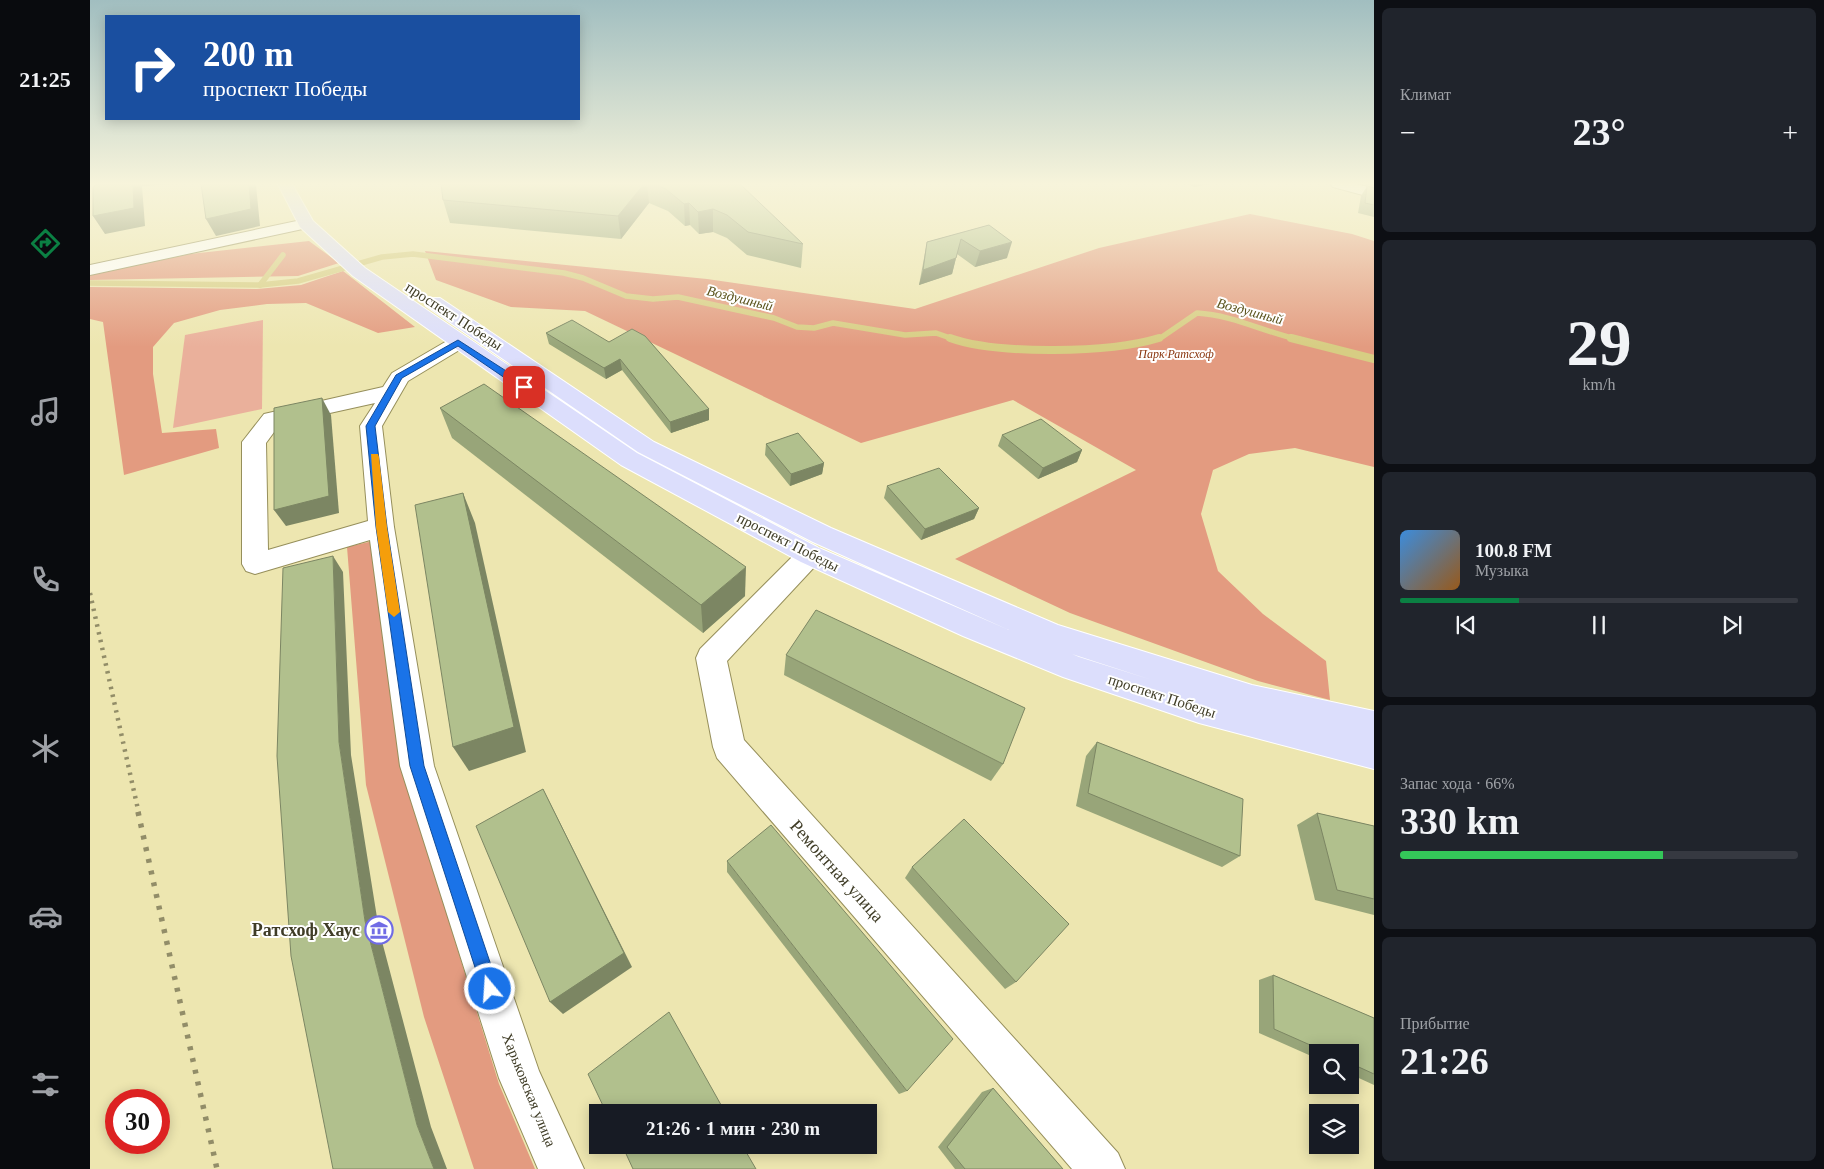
<!DOCTYPE html>
<html lang="ru">
<head>
<meta charset="utf-8">
<style>
  body { margin:0; font-family:Georgia,serif; background:#20242c; color:#f1f3f6; height:100vh; display:flex; flex-direction:column; font-size:19px; white-space:nowrap }
  * { box-sizing:border-box; margin:0 }
  p { font-size:16px; color:#9ea1a6 }
  .icon { flex:none; width:28px; height:28px; fill:none; stroke:currentColor; stroke-width:2; stroke-linecap:round; stroke-linejoin:round }
  .map { position:relative; flex:1; overflow:hidden }
  .side { display:flex; flex-direction:column; gap:8px; padding:8px; background:#0d0f14; width:450px }
  .side>* { flex:none }
  .hud { position:absolute; left:15px; top:15px; width:475px; height:105px; border-radius:0px; box-shadow:0 2px 12px #0003; background:#1a4fa0; color:#fff; overflow:hidden }
  .fabs { position:absolute; left:1219px; top:1044px; display:grid; gap:10px }
  .fabs a { display:grid; place-items:center; width:50px; height:50px; border-radius:0px; background:#171b24; box-shadow:0 2px 12px #0003; font-size:25px }
  .speed { position:absolute; left:15px; top:1089px; display:flex; gap:10px; font-size:25px; font-weight:700; text-align:center }
  .speed>* { display:grid; place-content:center; width:65px; height:65px; border-radius:50%; background:#171b24; box-shadow:0 2px 12px #0003; line-height:1 }
  .speed .limit { border:8px solid #d22; background:#fff; color:#111 }
  .pin { position:absolute; display:grid; place-items:center; width:42px; height:42px; color:#fff; margin:-21px; border-radius:10px; box-shadow:0 2px 8px #0006 }
  .me { position:absolute; width:55px; margin:-28px; rotate:342deg; stroke-linejoin:round; filter:drop-shadow(0 0 4px #0008) }
  .turn { display:flex; align-items:center; gap:18px; height:105px; padding:0 15px; font-size:22px }
  .turn .icon { width:65px; height:65px; stroke-width:2.5 }
  .turn b { display:block; font-size:35px; line-height:42px }
  .big { font-size:38px; font-weight:800; line-height:1.1 }
  .side .widget { flex:1; display:flex; flex-direction:column; justify-content:center; gap:8px; min-width:0; padding:0 18px; border-radius:8px; background:#20242c }
  .side .dial { align-items:center; gap:0 }
  .dial b { font-size:65px; line-height:1 }
  .song { display:flex; align-items:center; gap:15px }
  .cover { width:60px; height:60px; border-radius:8px; background:linear-gradient(135deg,hsl(210 70% 55%),hsl(30 70% 35%)) }
  .played { height:5px; border-radius:2px; background:linear-gradient(90deg,#0b8043 30%,#363941 30%) }
  .keys { display:flex; justify-content:space-around; direction:ltr }
  .heat { display:flex; justify-content:space-between; align-items:center; font-size:28px; direction:ltr }
  .charge { height:8px; border-radius:4px; background:linear-gradient(90deg,#34c759 66%,#363941 0) }
  .trip { position:absolute; left:499px; top:1104px; width:288px; height:50px; border-radius:0px; background:#171b24; box-shadow:0 2px 12px #0003; font-weight:800; line-height:50px; text-align:center }
  main { display:flex; flex:1; min-height:0 }
  .menu { display:flex; flex-direction:column; width:90px; justify-content:space-around; align-items:center; background:#090b0e; color:#9ea1a6 }
  .menu .icon { width:35px; height:35px }
  .menu .current { color:#0b8043 }
  .menu b { font-size:22px; color:#f1f3f6 }
  .map>svg:first-child { display:block }
</style>
</head>
<body>
<main>
<nav class="menu">
<b>21:25</b>
<svg class="icon current" aria-label="directions" viewBox="0 0 24 24"><path d="M12 3l9 9-9 9-9-9zM9 14v-3h6M13 9l2 2-2 2"/></svg>
<svg class="icon" aria-label="music" viewBox="0 0 24 24"><path d="M9 18V5l10-2v13"/><circle cx="6" cy="18" r="3"/><circle cx="16" cy="16" r="3"/></svg>
<svg class="icon" aria-label="phone" viewBox="0 0 24 24"><path d="M5 4h4l2 5-3 2q2 4 5 5l2-3 5 2v4C11 20 4 13 5 4z"/></svg>
<svg class="icon" aria-label="climate" viewBox="0 0 24 24"><path d="M12 3v18M4 7l16 10M4 17L20 7"/></svg>
<svg class="icon" aria-label="car" viewBox="0 0 24 24"><path d="M5 17H2v-5l4-1 3-4h7l3 4 3 1v5h-3M9 17h6M6 11h13"/><circle cx="7" cy="17" r="2"/><circle cx="17" cy="17" r="2"/></svg>
<svg class="icon" aria-label="filters" viewBox="0 0 24 24"><path d="M4 7h16M4 17h16"/><circle cx="9" cy="7" r="2"/><circle cx="15" cy="17" r="2"/></svg>
</nav>
<div class="map">
<svg width="1284" height="1169" viewBox="0 0 1284 1169">
  <rect width="100%" height="100%" fill="#ede6b0"/>
  <path fill="#eab09b" d="M173 320 172 409 83 428 95 335Z"/>
  <g fill="#e39b80">
    <path d="M1160 214 1262 234 1284 241V467L1205 448 1159 454 1123 470 1111 514 1128 571 1173 614 1236 661 1240 700 1168 681 980 613 865 559 1046 470 923 400 771 443 495 311 421 307 346 280 335 251 617 279 825 309 1009 248Z"/>
    <path d="M219 241 249 263 208 276 0 280V275L100 254Z"/>
    <path d="M253 271 325 327 288 333 216 303 177 304 130 310 84 323 63 347V374L72 433 126 429 129 448 34 475 13 322 0 319V287L167 289 211 285Z"/>
    <path d="M283 541 313 772 409 1084 445 1169H384L334 1017 276 785 257 547Z"/>
  </g>
  <g fill="none" stroke-linecap="round" stroke-linejoin="round">
    <g stroke="#d7cd83" stroke-width="5.5">
      <path d="M0 283 170 285 208 281 292 257 323 254 474 273 493 278 536 296 563 299 588 297 684 318 707 327 724 328 743 323 815 335 846 333 863 339"/>
      <path d="M170 285 193 255"/>
      <path d="M1065 339 1072 337 1107 313C1142 315 1172 331 1206 339"/>
    </g>
    <g stroke="#d7cd83" stroke-width="8">
      <path d="M860 338C908 355 1020 353 1069 338"/>
      <path d="M1201 338 1284 359"/>
    </g>
    <g stroke="#968f5b" stroke-width="2">
      <g id="minor">
        <path d="M216 219 222 221 224 224 222 227 0 275V265Z"/>
        <path d="M369 336 376 338 379 342 376 346 318 381 292 426 304 527 344 766 449 1071 494 1169H448L409 1078 310 766 280 540 165 574 156 571 152 564V442L156 437 174 414 293 387 302 373 362 338ZM285 403 270 426 278 521 178 550 176 443 190 424Z"/>
        <path d="M720 545 729 548 733 555 729 562 637 661 654 740 1028 1153 1035 1169H982L627 758 623 747 606 658 610 649 711 548Z"/>
      </g>
    </g>
    <g stroke="#968f5b" stroke-width="2">
      <path id="tertiary" d="M1240 184H1264L1284 188V198L1243 187Z"/>
    </g>
    <g stroke="#fff" stroke-width="2">
      <path id="primary" d="M188 184H202L223 221 275 268 547 453 729 548 919 630 723 542 548 452 336 306 334 302 336 298H350L564 442 741 528 968 625 1162 685 1284 711V769L1109 723 973 677 873 636 711 562 531 465 263 276 210 227ZM982 654 1062 680 989 657Z"/>
    </g>
    <use href="#minor" fill="#fff" fill-rule="evenodd"/>
    <use href="#tertiary" fill="#fff" fill-rule="evenodd"/>
    <use href="#primary" fill="#dcdefc" fill-rule="evenodd"/>
    <path stroke="#928d68" stroke-width="4.5" stroke-dasharray="2.5 5.5" stroke-linecap="butt" d="M0 593 49 814"/>
    <path stroke="#928d68" stroke-width="5.5" stroke-dasharray="4 8" stroke-linecap="butt" d="M48 812 127 1169"/>
  </g>
  <g fill="#98a579">
    <path d="M351 184H650L713 244 711 268 657 255 637 238 623 232 609 234 600 225 595 226 578 211 559 203 531 239 360 223 353 200Z"/>
    <path d="M1097 184H1119L1104 187Z"/>
    <path d="M1273 184H1284V186Z"/>
    <path d="M1277 186 1284 188V217L1268 213 1271 196Z"/>
    <path d="M899 225 917 258 885 267 867 254 862 274 829 285 837 242Z"/>
    <path d="M482 320 619 409V420L581 433 532 370 516 379 459 344 456 333Z"/>
    <path d="M350 408 655 596 613 633 362 438Z"/>
    <path d="M912 435 992 450 987 462 948 479 908 446Z"/>
    <path d="M676 444 734 463 732 474 700 486 675 455Z"/>
    <path d="M797 486 889 508 884 519 831 540 794 498Z"/>
    <path d="M696 655 913 764 901 781 694 675Z"/>
    <path d="M1007 742 1150 856 1132 867 986 806 996 756Z"/>
    <path d="M1227 813 1284 826V915L1225 900 1207 825Z"/>
    <path d="M637 861 817 1091 809 1094 637 872Z"/>
    <path d="M822 867 926 982 915 989 815 878Z"/>
    <path d="M1183 975 1284 1018V1085L1260 1074V1052H1228V1059L1169 1033V980Z"/>
    <path d="M903 1088 973 1169H865L848 1147 892 1092Z"/>
  </g>
  <g fill="#7c8663">
    <path d="M43 184H85L52 186 55 226 15 234 3 216Z"/>
    <path d="M159 184H165L166 185 170 226 126 236 116 219Z"/>
    <path d="M554 184H557L559 203 531 239 528 216Z"/>
    <path d="M1106 184H1119L1104 187Z"/>
    <path d="M599 203 600 225 595 226 594 204Z"/>
    <path d="M623 209V232L609 234 608 212Z"/>
    <path d="M922 242 917 258 885 267 890 251Z"/>
    <path d="M866 258 862 274 829 285 833 270Z"/>
    <path d="M530 359 532 370 516 379 514 368Z"/>
    <path d="M232 398 241 415 249 513 196 526 184 510Z"/>
    <path d="M619 409V420L581 433 580 422Z"/>
    <path d="M992 450 987 462 948 479 953 468Z"/>
    <path d="M734 463 732 474 700 486 701 474Z"/>
    <path d="M373 493 385 523 436 752 379 771 363 747Z"/>
    <path d="M889 508 884 519 831 540 835 529Z"/>
    <path d="M243 556 253 572 261 755 289 930 341 1127 357 1169H344L327 1125 275 921 249 742Z"/>
    <path d="M656 567 655 596 613 633 611 605Z"/>
    <path d="M453 789 542 967 473 1014 460 1002Z"/>
  </g>
  <g fill="#b1c08d" stroke="#7c8663">
    <path d="M7 184H43L44 208 3 216V187Z"/>
    <path d="M111 184H159L161 209 116 219Z"/>
    <path d="M351 184H554L528 216 353 200Z"/>
    <path d="M564 184H650L713 244 658 232 637 215 623 209 608 212 599 203 594 204 576 189Z"/>
    <path d="M1277 186 1284 188V205L1275 203Z"/>
    <path d="M899 225 922 242 890 251 871 239 866 258 833 270 837 242Z"/>
    <path d="M482 320 519 342 542 329 555 336 619 409 580 422 530 359 514 368 456 333Z"/>
    <path d="M394 384 656 567 611 605 350 408Z"/>
    <path d="M232 398 239 496 184 510V408Z"/>
    <path d="M951 419 992 450 953 468 912 435Z"/>
    <path d="M708 433 734 463 701 474 676 444Z"/>
    <path d="M849 468 889 508 835 529 797 486Z"/>
    <path d="M373 493 424 727 363 747 325 505Z"/>
    <path d="M243 556 249 742 275 921 327 1125 344 1169H243L201 956 187 756 193 568Z"/>
    <path d="M726 610 935 708 913 764 696 655Z"/>
    <path d="M1007 742 1153 799 1150 856 998 793Z"/>
    <path d="M453 789 534 953 460 1002 386 826Z"/>
    <path d="M1227 813 1284 826V899L1247 890Z"/>
    <path d="M874 819 979 924 926 982 822 867Z"/>
    <path d="M681 825 863 1039 817 1091 637 861Z"/>
    <path d="M1183 975 1284 1018V1074L1260 1063V1052H1236L1184 1029Z"/>
    <path d="M579 1012 635 1112H516L498 1074Z"/>
    <path d="M903 1088 973 1169H875L857 1147Z"/>
    <path d="M532 1145H652L666 1169H543Z"/>
  </g>
  <linearGradient id="sky" x2="0" y2="1"><stop stop-color="#a1bec0"/><stop offset="0.53" stop-color="#f7f4db"/><stop offset="1" stop-color="#f7f4db" stop-opacity="0"/></linearGradient>
  <rect width="1284" height="347" fill="url(#sky)"/>
  <path fill="#1a73e8" stroke="#114b97" d="M368 340 438 385V389H431L368 346 312 378 285 426 297 527 334 766 409 989 406 995 400 997 395 995 392 989 320 766 286 527 276 426 306 375Z"/>
  <path fill="#f59e0b" d="M281 454H288L289 457 297 527 310 612 304 617 298 612 286 527Z"/>
  <defs>
    <g id="museum-ring" transform="scale(1.4375)"><circle r="9.5" fill="#fff" stroke="#706be5" stroke-width="1.5"/><path d="M0-6L6-3V-2H-6V-3ZM-5-1h2V3h-2ZM-1-1h2V3h-2ZM3-1h2V3H3ZM-6 4H6V6H-6Z" fill="#706be5"/></g>
  </defs>
  <g fill-rule="evenodd">
    <use href="#museum-ring" x="289" y="930"/>
  </g>
  <g text-anchor="middle" stroke-width="4" stroke-linejoin="round" paint-order="stroke">
    <g font-size="12" font-style="italic" fill="#8a350e" stroke="#fff">
      <text x="1086" y="358">Парк Ратсхоф</text>
    </g>
    <g font-size="14" font-style="italic" fill="#5b541d" stroke="#fff">
      <text transform="translate(650 298) rotate(14)" y="5">Воздушный</text>
      <text transform="translate(1160 311) rotate(15)" y="5">Воздушный</text>
    </g>
    <g font-size="15" fill="#3f3c26" stroke="#fff">
      <text transform="translate(364 316) rotate(33)" y="5">проспект Победы</text>
      <text transform="translate(698 542) rotate(27)" y="5">проспект Победы</text>
      <text transform="translate(1072 696) rotate(18)" y="5">проспект Победы</text>
      <text transform="translate(439 1090) rotate(68)" y="5">Харьковская улица</text>
    </g>
    <g font-size="18" fill="#3f3c26" stroke="#fff">
      <text transform="translate(747 871) rotate(48)" y="6">Ремонтная улица</text>
    </g>
    <g font-size="18" font-weight="bold" fill="#3f3c26" stroke="#fff" text-anchor="end">
      <text x="270" y="936">Ратсхоф Хаус</text>
    </g>
  </g>
</svg>
<div class="fabs">
<a><svg class="icon" aria-label="search" viewBox="0 0 24 24"><circle cx="10" cy="10" r="6"/><path d="M15 15l6 6"/></svg></a>
<a><svg class="icon" aria-label="layers" viewBox="0 0 24 24"><path d="M12 4l9 5-9 5-9-5zM3 14l9 5 9-5"/></svg></a>
</div>
<div class="speed"><div class="limit">30</div></div>
<div class="pin" style="left:434px;top:387px;background:#d93025"><svg class="icon" aria-label="arrive" viewBox="0 0 24 24"><path d="M6 21V4h12l-3 4 3 4H6"/></svg></div>
<svg class="me" style="left:400px;top:989px" viewBox="-20 -20 40 40"><circle r="17" fill="#1a73e8" stroke="#fff" stroke-width="3"/><path d="M0-11L8 9 0 5-8 9z" fill="#fff"/></svg>
<div class="trip">21:26 · 1 мин · 230 m</div>
<div class="hud">
<div class="turn"><svg class="icon" aria-label="right" viewBox="0 0 24 24"><path d="M7 20v-9h11M14 6l5 5-5 5"/></svg><div><b>200 m</b>проспект Победы</div></div>
</div>
</div>
<section class="side">
<div class="widget"><p>Климат</p>
<div class="heat"><a>−</a><b class="big">23°</b><a>+</a></div>
</div>
<div class="widget dial"><b>29</b><p>km/h</p></div>
<div class="widget">
<div class="song"><i class="cover"></i><div><b>100.8 FM</b><p>Музыка</p></div></div>
<div class="played"></div>
<div class="keys"><svg class="icon" aria-label="previous" viewBox="0 0 24 24"><path d="M18 5L8 12l10 7zM5 5v14"/></svg><svg class="icon" aria-label="pause" viewBox="0 0 24 24"><path d="M8 5v14M16 5v14"/></svg><svg class="icon" aria-label="next" viewBox="0 0 24 24"><path d="M6 5l10 7-10 7zM19 5v14"/></svg></div>
</div>
<div class="widget"><p>Запас хода · 66%</p><b class="big">330 km</b><div class="charge"></div></div>
<div class="widget"><p>Прибытие</p><b class="big">21:26</b></div>
</section>
</main>
</body>
</html>
